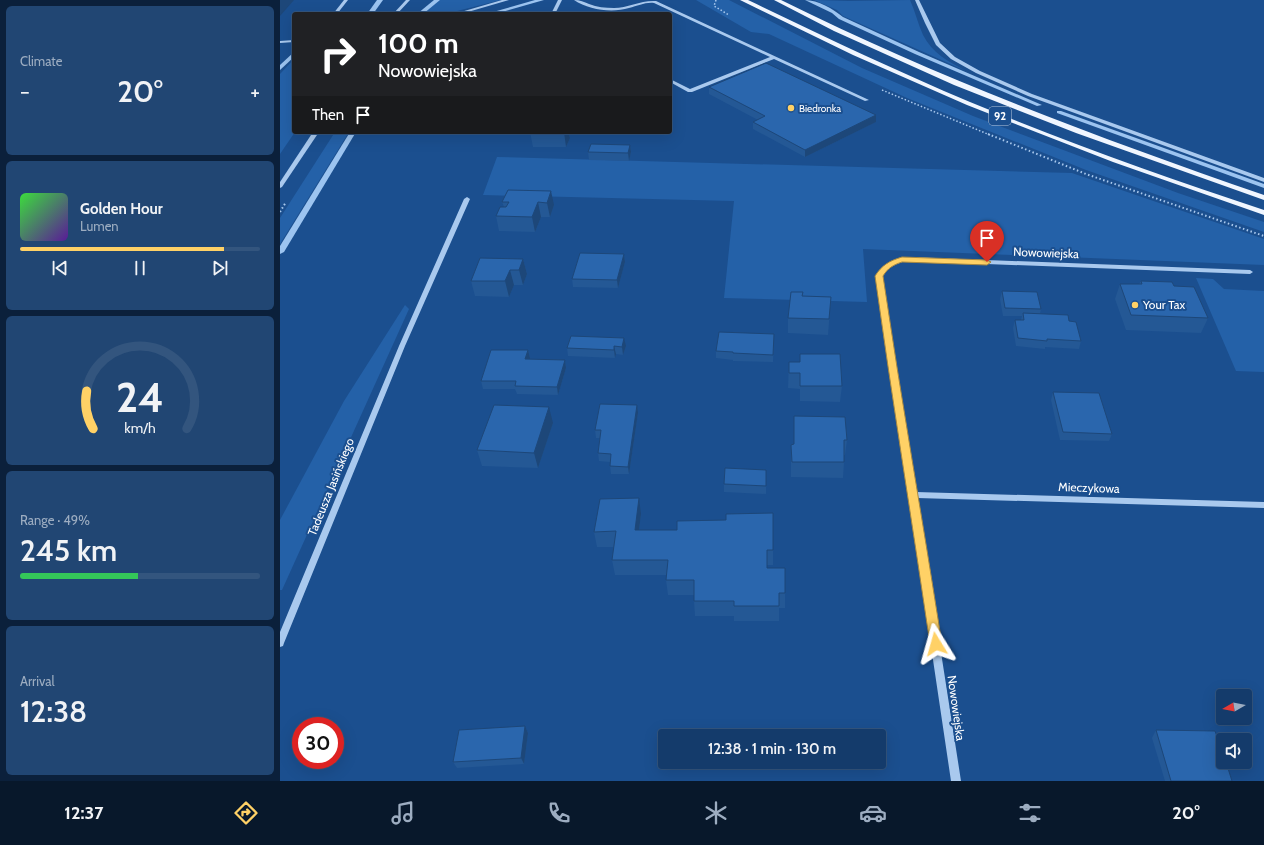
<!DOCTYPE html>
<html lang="en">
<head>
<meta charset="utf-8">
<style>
  body { margin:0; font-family:Cabin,sans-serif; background:#214673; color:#f1f3f6; height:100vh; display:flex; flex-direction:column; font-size:15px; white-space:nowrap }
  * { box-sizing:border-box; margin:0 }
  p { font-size:13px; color:#9dadc1 }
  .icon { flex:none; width:22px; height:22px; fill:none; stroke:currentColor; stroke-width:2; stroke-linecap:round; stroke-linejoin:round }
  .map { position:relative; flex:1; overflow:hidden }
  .sheet { display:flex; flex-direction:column; gap:6px; padding:6px; background:#0b203b; width:280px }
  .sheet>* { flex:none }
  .hud { position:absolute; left:12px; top:12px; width:380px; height:122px; border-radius:4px; box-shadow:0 4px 16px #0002,0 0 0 1px #33557e; background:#202124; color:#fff; overflow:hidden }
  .needle { width:26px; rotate:261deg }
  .fabs { position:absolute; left:936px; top:689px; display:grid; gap:8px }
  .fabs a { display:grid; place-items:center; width:36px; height:36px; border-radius:4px; background:#143b6b; box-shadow:0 4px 16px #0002,0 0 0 1px #33557e; font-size:20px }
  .speed { position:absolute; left:12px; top:717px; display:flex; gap:8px; font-size:20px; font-weight:700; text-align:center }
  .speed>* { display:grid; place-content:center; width:52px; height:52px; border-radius:50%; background:#143b6b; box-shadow:0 4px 16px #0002,0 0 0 1px #33557e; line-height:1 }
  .speed .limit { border:6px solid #d22; background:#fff; color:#111 }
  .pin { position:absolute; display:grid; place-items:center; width:34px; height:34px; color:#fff; margin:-41px -17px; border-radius:50% 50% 50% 0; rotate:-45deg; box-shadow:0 0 4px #0007 }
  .pin .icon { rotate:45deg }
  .me { position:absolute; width:44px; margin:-22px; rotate:352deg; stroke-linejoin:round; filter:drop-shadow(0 0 3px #0008) }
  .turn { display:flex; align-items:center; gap:14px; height:84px; padding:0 20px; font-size:18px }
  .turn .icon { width:52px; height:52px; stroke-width:2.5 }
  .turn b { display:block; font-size:28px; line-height:34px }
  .then { display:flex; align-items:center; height:38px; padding:0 20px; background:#0003; gap:8px; font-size:15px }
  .big { font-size:30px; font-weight:600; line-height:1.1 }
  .sheet .card { flex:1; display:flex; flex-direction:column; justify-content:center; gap:6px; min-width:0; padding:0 14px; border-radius:6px; background:#214673 }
  .sheet .dial { align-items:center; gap:0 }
  .dial svg { height:104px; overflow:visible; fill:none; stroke:#33557e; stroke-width:7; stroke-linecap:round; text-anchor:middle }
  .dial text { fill:#f1f3f6; stroke:none }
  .song { display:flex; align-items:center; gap:12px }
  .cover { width:48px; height:48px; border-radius:6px; background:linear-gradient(135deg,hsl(120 70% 55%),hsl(270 70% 35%)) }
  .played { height:4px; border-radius:2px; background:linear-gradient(90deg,#ffd166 85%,#33557e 85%) }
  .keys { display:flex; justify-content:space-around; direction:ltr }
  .heat { display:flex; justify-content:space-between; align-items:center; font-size:22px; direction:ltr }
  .charge { height:6px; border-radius:3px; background:linear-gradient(90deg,#34c759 49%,#33557e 0) }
  .trip { position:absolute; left:378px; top:729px; width:228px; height:40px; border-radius:4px; background:#143b6b; box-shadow:0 4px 16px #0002,0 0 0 1px #33557e; font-weight:600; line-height:40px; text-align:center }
  .menu { display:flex; height:64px; justify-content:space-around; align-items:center; background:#08182b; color:#9dadc1 }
  .menu .icon { width:28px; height:28px }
  .menu .selected { color:#ffd166 }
  .menu b { font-size:18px; color:#f1f3f6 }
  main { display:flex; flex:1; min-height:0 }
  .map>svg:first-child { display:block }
</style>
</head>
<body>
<main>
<section class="sheet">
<div class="card"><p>Climate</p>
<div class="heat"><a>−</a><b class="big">20°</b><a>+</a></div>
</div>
<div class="card">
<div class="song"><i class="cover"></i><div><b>Golden Hour</b><p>Lumen</p></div></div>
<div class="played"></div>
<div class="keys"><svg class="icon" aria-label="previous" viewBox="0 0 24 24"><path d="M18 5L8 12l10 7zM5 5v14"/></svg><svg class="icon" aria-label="pause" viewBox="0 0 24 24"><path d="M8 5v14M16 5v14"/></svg><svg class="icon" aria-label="next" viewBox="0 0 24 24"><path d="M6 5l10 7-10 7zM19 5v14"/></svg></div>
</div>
<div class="card dial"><svg viewBox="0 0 100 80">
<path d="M14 69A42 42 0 1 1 86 69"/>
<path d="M14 69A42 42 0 0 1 9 40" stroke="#ffd166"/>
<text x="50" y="56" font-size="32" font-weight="700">24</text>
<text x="50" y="72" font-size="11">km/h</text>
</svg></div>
<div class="card"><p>Range · 49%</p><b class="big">245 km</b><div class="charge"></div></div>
<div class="card"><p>Arrival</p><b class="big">12:38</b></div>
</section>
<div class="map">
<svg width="984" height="781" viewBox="0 0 984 781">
  <rect width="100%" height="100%" fill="#1b4f8f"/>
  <g fill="#2461a8">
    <path d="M160 0H221L165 14H144L147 9Z"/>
    <path d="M416 0H449L582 68 693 116 898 193 984 222V232L806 170 627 98 489 34 471 32Z"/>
    <path d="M534 0 569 1 630 0C635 11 638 24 643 35 652 53 669 62 686 71L563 16 557 10Z"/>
    <path d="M14 59 15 132 0 154V74Z"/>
    <path d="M55 132H69L0 244V218Z"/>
    <path d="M217 157 792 173 984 239V265L583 249 587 302 444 298 454 201 203 195Z"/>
    <path d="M916 278 933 279 944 289 984 291V372L956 371Z"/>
    <path d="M125 305 129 309 2 590H0V520L64 401Z"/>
  </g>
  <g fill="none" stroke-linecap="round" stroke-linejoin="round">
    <g fill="#9cc4f0" fill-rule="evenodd">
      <path d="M97 0H103L93 14H87Z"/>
      <path d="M154 0H160L143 14H137Z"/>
      <path d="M255 0H264L215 14H206Z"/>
      <path d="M525 0C538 0 553 9 563 17L639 52 762 105 757 106 635 54 559 19 552 13Z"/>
      <path d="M14 52V57L0 70V65Z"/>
      <path d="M777 111H781L984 184V188L777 113Z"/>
      <path d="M70 132H76L4 252 0 254V246Z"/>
    </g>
    <g stroke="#a9c9ee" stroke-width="1.5" stroke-dasharray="1.5 2" stroke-linecap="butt">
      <path d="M436 0 434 6 449 15"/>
      <path d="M602 90 710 135"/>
    </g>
    <g stroke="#a9c9ee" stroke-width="2" stroke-dasharray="1.5 2.5" stroke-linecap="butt">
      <path d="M708 134 806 174 984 236"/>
      <path d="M0 212 6 202"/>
    </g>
    <g fill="#a9c9ee" fill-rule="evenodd">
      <path d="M64 0H68L57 14H53Z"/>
      <path d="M126 0H130L117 14H113Z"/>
      <path d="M222 0H229L181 14H174Z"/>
      <path d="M278 0H282L275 14H271Z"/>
      <path d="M294 0C300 0 304 2 309 4 317 7 325 8 334 8 348 8 361 0 376 1L589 100 585 101 494 59 412 92H408L390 82V79L410 89 490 57 374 3C365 2 358 6 349 8 332 13 309 10 294 0Z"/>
      <path d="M635 0H639L660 43 675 57 700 71 752 94 984 178V182L748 96 696 73 671 59 656 45 645 23Z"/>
      <path d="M14 40V42L0 43V41Z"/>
      <path d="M33 132H39L2 187 0 188V182Z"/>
      <path d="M187 197 190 199 125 346 4 643 3 646 0 647V632L119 346 184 199Z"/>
      <path d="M630 257 970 270 973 272 970 274 630 261C618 262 609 266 602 276L636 492 984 502V508L637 498 681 781H671L596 276C605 264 615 259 630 257Z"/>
    </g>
    <g fill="#f0f6ff" fill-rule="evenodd">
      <path d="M460 0H468C541 35 614 70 690 102 786 142 885 177 984 210V215L833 162 687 105 573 55Z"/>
      <path d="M494 0H501C658 78 819 138 984 195V200L796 133 674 85 554 31Z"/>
    </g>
  </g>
  <g fill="#245895">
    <path d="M429 87 596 115V122L525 157 473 129V122L478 120 429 94Z"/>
    <path d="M250 132H288L290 138 286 147H253Z"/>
    <path d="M350 145 351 152 349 161 309 160 308 152Z"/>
    <path d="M228 190 274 205 270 217H261L255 232 219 231 216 216 224 207 222 202Z"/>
    <path d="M344 254 345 262 338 288 293 287 292 279Z"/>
    <path d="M243 259 247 274 243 285H234L229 297 195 296 191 281Z"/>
    <path d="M861 281 894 286 928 318 921 333 846 330 835 299 840 284H859Z"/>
    <path d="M722 291 761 309 760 314 789 321 801 341 799 349 765 347V349L736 346 733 328 735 320H741L742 316H723L720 299Z"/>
    <path d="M523 296 551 297 548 335 508 333V318Z"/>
    <path d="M494 334 493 362 453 361V360L436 358V351Z"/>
    <path d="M346 346 343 355 336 354 335 358 288 356 287 348Z"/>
    <path d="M248 350 250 358 249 359 285 360 286 368 278 395 237 394 235 389H203L201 381Z"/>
    <path d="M520 354 562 386 560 402 520 401V389L508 388 509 362H520Z"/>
    <path d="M773 392 832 434 829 441 780 440 771 400Z"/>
    <path d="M358 413 349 474H331L330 466V462L319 461 318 453 320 438H316L315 430Z"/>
    <path d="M514 416 567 440 565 455H564V462L563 478 511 477V445L514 444Z"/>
    <path d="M273 423 258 468 202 466 197 450Z"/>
    <path d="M486 470V494L444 492V484Z"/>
    <path d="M493 513V565H487V568L505 593V608H499V621H454V616H415L414 601V595H388L386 580V575H335L332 560 334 547H317L314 532 361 514 359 530H397L446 520Z"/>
    <path d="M245 726 248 733 244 764 177 768 173 762Z"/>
    <path d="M876 730 952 781H885L872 738Z"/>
  </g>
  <g fill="#1d4779">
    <path d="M0 0H14L0 16Z"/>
    <path d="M596 115V122L525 157V150Z"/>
    <path d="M284 132H288L290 138 286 147Z"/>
    <path d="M350 145 351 152 349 161 348 153Z"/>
    <path d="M271 191 274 205 270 217 267 203Z"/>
    <path d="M258 202 261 217 255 232 252 217Z"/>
    <path d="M344 254 345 262 338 288 337 280Z"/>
    <path d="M243 259 247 274 243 285 239 270Z"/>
    <path d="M230 270 234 285 229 297 225 281Z"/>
    <path d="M344 338 346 346 343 355 342 347Z"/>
    <path d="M334 346 336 354 335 358 334 350Z"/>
    <path d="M248 350 250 358 247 367 245 359Z"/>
    <path d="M285 360 286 368 278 395 277 387Z"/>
    <path d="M357 405 358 413 349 474 348 467Z"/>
    <path d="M269 407 273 423 258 468 254 453Z"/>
    <path d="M359 498 361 514 357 546 355 530Z"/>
    <path d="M245 726 248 733 244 764 241 758Z"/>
  </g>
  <g fill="#2a66ad" stroke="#1d4779">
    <path d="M486 63 596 115 525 150 473 122 485 116 429 87Z"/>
    <path d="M250 132H284V133Z"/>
    <path d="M311 144 350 145 348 153 308 152Z"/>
    <path d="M228 190 271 191 267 203 258 202 252 217 216 216 220 207H226L229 202H222Z"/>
    <path d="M300 253 344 254 337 280 292 279Z"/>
    <path d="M200 258 243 259 239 270H230L225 281H191Z"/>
    <path d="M861 281 892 282 894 286 914 287 928 318 851 315 840 284H862Z"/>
    <path d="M722 291 757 292 761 309 725 308Z"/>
    <path d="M511 292H523L522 296 551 297 549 319 508 318Z"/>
    <path d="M743 313 788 315 789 321 796 322 801 341 767 339V341L738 338 735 320H744Z"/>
    <path d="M439 332 494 334 493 355 453 353V352L436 351Z"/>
    <path d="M291 336 344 338 342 347 334 346V350L287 348Z"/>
    <path d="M211 350H248L245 359 285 360 277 387 235 386 236 381H201Z"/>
    <path d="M520 354H560L562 386H520V373H509V362H520Z"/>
    <path d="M773 392 819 393 832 434 783 432Z"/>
    <path d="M320 404 357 405 348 467 330 466 331 454 318 453 321 430H315Z"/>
    <path d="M214 405 269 407 254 453 197 450Z"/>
    <path d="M514 416 565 417 567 440H564V462H512L511 445 514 444Z"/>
    <path d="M445 468 486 470V486L444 484Z"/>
    <path d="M359 498 355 530H397V521L446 520V514L493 513V550H487V568H505V593H499V606H454V601H414V580H386L388 560H332L336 531 314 532 320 499Z"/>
    <path d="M245 726 241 758 173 762 179 730Z"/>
    <path d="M876 730 935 731 943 753V762H946L952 781H891Z"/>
  </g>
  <path fill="#ffd166" stroke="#a68842" d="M622 257 707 260 711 262 707 265 622 262C613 265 608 268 603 276 621 399 643 521 662 644L660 648 656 649 652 648 650 644C632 521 612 399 595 276 602 265 609 261 622 257Z"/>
  <g fill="#ffd166" stroke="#1b4f8f" stroke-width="1.5">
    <circle cx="511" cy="108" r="4"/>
    <circle cx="855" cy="305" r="4"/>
  </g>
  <g text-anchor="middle" stroke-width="4" stroke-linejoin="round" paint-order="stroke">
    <g font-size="10" fill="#fff" stroke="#1b4f8f" text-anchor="start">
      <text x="519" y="112">Biedronka</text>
    </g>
    <rect fill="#1b4f8f" stroke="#bbcadd" stroke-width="1" x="709" y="107" width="22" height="18" rx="3"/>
    <g font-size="11" font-weight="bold" fill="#fff">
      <text x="720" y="120">92</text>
    </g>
    <g font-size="12" fill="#fff" stroke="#1b4f8f">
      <text transform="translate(766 253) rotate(2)" y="4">Nowowiejska</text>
      <text transform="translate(51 487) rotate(-68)" y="4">Tadeusza Jasińskiego</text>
      <text transform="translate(809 488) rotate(2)" y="4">Mieczykowa</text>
      <text transform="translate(676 708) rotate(82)" y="4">Nowowiejska</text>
    </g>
    <g font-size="12" fill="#fff" stroke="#1b4f8f" text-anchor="start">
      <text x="863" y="309">Your Tax</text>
    </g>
  </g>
</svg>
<div class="fabs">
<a><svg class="needle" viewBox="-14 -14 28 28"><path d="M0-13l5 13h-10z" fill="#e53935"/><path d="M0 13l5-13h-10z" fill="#9dadc1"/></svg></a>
<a><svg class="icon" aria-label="sound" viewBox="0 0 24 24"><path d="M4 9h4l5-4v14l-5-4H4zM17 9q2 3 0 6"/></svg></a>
</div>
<div class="speed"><div class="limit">30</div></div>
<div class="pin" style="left:707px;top:262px;background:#d93025"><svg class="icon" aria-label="arrive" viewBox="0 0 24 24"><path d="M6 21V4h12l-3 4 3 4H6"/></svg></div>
<svg class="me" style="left:656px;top:644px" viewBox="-20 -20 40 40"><path d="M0-17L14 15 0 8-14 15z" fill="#ffd166" stroke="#fff" stroke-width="4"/></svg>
<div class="trip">12:38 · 1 min · 130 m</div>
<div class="hud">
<div class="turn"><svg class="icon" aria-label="right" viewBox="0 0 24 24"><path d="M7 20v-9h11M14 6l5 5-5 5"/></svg><div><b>100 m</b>Nowowiejska</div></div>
<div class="then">Then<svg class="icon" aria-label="arrive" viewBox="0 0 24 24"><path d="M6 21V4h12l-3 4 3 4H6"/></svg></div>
</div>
</div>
</main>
<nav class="menu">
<b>12:37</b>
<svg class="icon selected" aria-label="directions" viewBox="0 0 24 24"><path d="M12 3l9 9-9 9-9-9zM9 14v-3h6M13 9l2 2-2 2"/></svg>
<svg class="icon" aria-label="music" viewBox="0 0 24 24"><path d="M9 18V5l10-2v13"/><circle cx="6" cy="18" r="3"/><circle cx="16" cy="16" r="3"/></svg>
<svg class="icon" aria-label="phone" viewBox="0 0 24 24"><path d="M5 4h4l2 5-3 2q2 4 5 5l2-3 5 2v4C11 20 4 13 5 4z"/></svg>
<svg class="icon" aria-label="climate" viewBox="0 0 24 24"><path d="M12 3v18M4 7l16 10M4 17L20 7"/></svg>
<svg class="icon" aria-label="car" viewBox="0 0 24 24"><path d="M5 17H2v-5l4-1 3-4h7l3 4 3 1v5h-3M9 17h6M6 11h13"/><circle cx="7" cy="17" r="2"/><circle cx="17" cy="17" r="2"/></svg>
<svg class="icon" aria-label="filters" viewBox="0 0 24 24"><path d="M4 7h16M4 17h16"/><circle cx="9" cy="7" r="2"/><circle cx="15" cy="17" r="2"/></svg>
<b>20°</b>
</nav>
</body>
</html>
